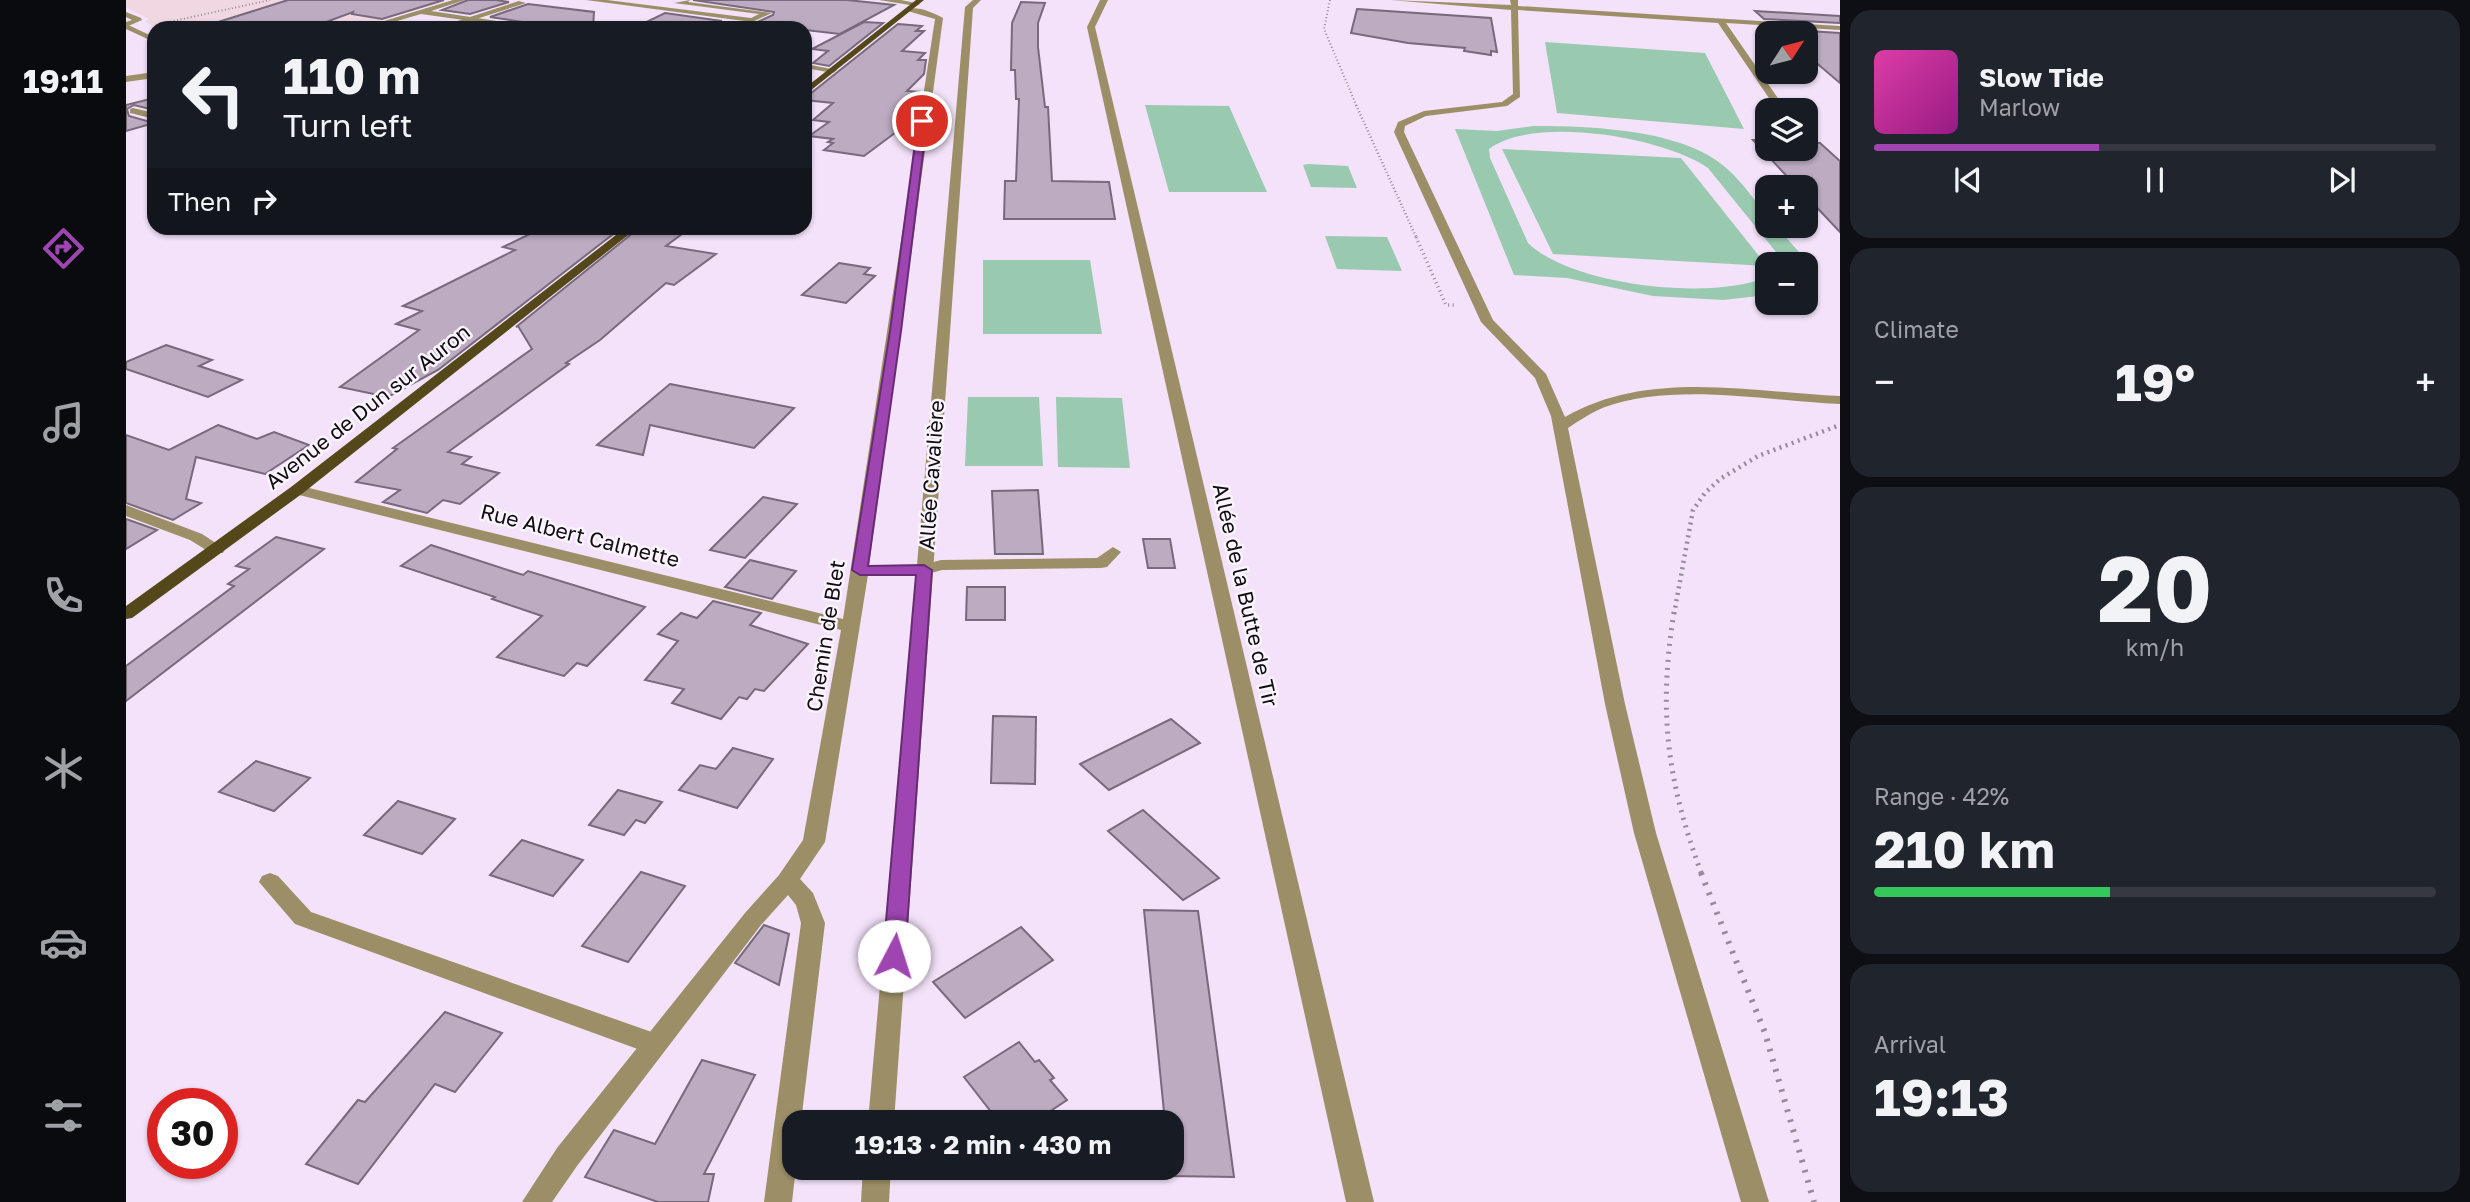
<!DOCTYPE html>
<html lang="en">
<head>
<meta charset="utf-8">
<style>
  body { margin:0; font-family:"Golos Text",sans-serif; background:#20242c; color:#f1f3f6; height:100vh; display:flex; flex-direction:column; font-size:26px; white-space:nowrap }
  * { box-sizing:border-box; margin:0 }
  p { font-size:23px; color:#9ea1a6 }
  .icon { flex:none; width:38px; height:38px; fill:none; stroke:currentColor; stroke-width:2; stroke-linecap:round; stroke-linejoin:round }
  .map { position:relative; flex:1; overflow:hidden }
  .details { display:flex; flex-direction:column; gap:10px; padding:10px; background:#0d0f14; width:630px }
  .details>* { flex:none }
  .top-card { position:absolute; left:21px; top:21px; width:665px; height:214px; border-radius:21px; box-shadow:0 2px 5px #0004; background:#171b24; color:#f1f3f6; overflow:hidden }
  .needle { width:46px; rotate:54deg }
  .controls { position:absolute; left:1629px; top:21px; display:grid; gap:14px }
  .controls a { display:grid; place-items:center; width:63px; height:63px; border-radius:14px; background:#171b24; box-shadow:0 2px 5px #0004; font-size:35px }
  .speed { position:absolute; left:21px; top:1088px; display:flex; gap:14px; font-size:35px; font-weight:700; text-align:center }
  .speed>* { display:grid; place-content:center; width:91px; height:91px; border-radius:50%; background:#171b24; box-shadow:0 2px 5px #0004; line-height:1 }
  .speed .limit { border:10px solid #d22; background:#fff; color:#111 }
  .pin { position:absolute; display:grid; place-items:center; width:60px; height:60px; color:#fff; margin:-30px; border:4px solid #fff; border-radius:50%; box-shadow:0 2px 7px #0007 }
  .me { position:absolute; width:77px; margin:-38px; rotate:5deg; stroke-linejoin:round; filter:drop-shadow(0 0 5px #0008) }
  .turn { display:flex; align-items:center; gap:24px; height:147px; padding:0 21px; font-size:32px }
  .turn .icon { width:91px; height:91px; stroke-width:2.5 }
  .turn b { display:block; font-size:49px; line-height:60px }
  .then { display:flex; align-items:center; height:66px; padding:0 21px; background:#0003; gap:14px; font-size:26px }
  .big { font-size:52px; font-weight:700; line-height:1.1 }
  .details .tile { flex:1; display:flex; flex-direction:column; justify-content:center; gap:10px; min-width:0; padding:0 24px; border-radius:21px; background:#20242c }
  .details .dial { align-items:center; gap:0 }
  .dial b { font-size:91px; line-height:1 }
  .song { display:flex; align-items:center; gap:21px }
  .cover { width:84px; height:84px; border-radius:10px; background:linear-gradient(135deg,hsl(320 70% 55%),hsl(310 70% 35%)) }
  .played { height:7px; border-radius:4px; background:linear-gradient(90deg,#9f45b1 40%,#363941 40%) }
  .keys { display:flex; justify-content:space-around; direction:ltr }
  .heat { display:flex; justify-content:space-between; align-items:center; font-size:38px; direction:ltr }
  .charge { height:10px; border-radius:5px; background:linear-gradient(90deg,#34c759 42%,#363941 0) }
  .trip { position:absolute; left:656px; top:1110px; width:402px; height:70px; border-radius:21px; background:#171b24; box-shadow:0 2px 5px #0004; font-weight:700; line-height:70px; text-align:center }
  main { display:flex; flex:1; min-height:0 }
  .tabs { display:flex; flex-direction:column; width:126px; justify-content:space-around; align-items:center; background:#090b0e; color:#9ea1a6 }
  .tabs .icon { width:49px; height:49px }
  .tabs .on { color:#9f45b1 }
  .tabs b { font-size:32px; color:#f1f3f6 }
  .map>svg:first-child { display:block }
</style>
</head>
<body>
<main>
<nav class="tabs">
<b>19:11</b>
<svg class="icon on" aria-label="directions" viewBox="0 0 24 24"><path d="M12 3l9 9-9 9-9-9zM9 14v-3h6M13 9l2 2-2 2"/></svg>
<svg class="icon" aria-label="music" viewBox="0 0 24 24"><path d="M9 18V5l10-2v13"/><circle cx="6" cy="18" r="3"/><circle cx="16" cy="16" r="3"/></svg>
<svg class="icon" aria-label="phone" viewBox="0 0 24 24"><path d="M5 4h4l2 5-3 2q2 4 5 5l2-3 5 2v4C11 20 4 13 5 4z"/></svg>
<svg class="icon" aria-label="climate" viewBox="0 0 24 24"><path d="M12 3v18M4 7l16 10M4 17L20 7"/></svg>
<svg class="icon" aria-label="car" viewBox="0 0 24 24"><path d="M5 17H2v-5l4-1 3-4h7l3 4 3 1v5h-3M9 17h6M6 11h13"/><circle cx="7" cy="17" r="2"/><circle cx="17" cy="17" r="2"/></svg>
<svg class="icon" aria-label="filters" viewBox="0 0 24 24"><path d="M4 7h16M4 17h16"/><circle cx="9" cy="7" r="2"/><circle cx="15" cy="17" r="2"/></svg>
</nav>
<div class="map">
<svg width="1714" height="1202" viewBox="0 0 1714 1202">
  <rect width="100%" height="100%" fill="#f3e2f9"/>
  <path fill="#f0d7e1" d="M0 0H313L318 2 228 28H31L19 22 23 19 0 7Z"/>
  <g fill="#99caaf">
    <path d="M1419 42 1579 53 1618 129 1431 113Z"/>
    <path d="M1019 105 1103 106 1141 192H1043Z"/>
    <path d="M1408 126C1463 126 1556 129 1599 167 1615 180 1628 200 1641 215L1642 226H1650L1680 260V273V264H1654V257L1582 168C1537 137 1408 115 1363 149L1364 158 1402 243C1446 286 1587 301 1641 277V295L1597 300 1527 296 1441 278 1388 275 1329 129 1371 131Z"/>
    <path d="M1376 149 1555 158 1641 266 1427 254Z"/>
    <path d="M1182 164 1222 166 1231 188 1185 187 1177 165Z"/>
    <path d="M1199 236 1261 237 1276 271 1211 269Z"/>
    <path d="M857 260H964L976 334H857Z"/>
    <path d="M842 397H913L917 466H839Z"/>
    <path d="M930 397 996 398 1004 468 932 467Z"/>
  </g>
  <g fill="#bcabc1" stroke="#79697d" stroke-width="2">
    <path d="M162 0H318L256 19 226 14 227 12 184 28 89 23Z"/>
    <path d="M342 0H370L383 2 344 14 316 10Z"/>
    <path d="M567 0H721L768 5 714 34 627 24 647 15 648 12Z"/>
    <path d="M895 2 919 3 912 23V47L919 107H922L926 181 983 182 989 219H878L879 181H890L893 99H890L889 70H885L886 23Z"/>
    <path d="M402 4 468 12 467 28H419L416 25 364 17Z"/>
    <path d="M1231 9 1365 18 1371 52 1365 51V55L1338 51 1339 48 1282 43 1225 33Z"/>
    <path d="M1629 11 1714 16V23L1638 19Z"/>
    <path d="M539 13 596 21 588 20 587 28H508Z"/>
    <path d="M738 22 757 23 703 66 687 63 702 51 686 49Z"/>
    <path d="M772 24 796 26 790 31H798L776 51 799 53 792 60H800L798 74 781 91 794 92 789 118 738 156 698 150 707 143 702 142 707 139 683 136 703 122 687 120 707 103 679 100V98Z"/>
    <path d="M1650 29 1714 33V83L1680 54V33H1655Z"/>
    <path d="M28 98V110L8 105 1 109 3 116 28 123 0 131V105Z"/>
    <path d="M1627 140H1642V149H1680V142L1694 143 1714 161V232L1680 196V187H1671Z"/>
    <path d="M416 228H495L312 370 262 397 214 387 293 330 270 324 296 311 277 306 389 250 377 247Z"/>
    <path d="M513 228H564L540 246 590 254 548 285 540 283 474 340 440 363 443 364 322 452 345 457 336 464 373 473 334 504 317 500 301 513 257 502 274 490 230 482 271 449 267 448 406 349 392 326 390 327Z"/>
    <path d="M713 263 744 268 738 274 749 276 720 303 676 295Z"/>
    <path d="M40 345 86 360 73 366 116 380 82 397 0 369V362Z"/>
    <path d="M544 384 668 408 628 448 524 425 517 455 471 445Z"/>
    <path d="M92 425 131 439 148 432 183 445 139 474 70 457 60 499 75 503 47 520 0 503V435L43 450Z"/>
    <path d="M912 490 917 554H869L866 491Z"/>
    <path d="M637 497 671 504 619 558 584 550Z"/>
    <path d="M0 519 31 530 0 549Z"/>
    <path d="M150 537 198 549 0 701V666L108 586 102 584 123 569 110 566Z"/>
    <path d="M1017 539H1044L1049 568H1022Z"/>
    <path d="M305 545 397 575 402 571 519 607 461 666 451 663 438 676 371 657 416 616 366 599 369 597 275 566Z"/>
    <path d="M624 560 670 571 646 599 599 587Z"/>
    <path d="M841 587H879V620H840Z"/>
    <path d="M587 601 635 613 624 625 682 644 638 691 629 689 621 699 613 697 595 719 546 703 558 689 519 680 552 641 532 634 555 613 571 618Z"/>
    <path d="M867 716 910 717 909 784 865 783Z"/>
    <path d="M1045 719 1074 743 983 790 954 764Z"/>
    <path d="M607 748 647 759 611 808 553 790 574 765 590 769Z"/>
    <path d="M130 761 184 778 148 811 93 792Z"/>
    <path d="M492 790 536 802 519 823 510 820 498 835 463 825Z"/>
    <path d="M272 801 329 819 296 854 238 835Z"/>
    <path d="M1017 810 1093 878 1057 900 982 831Z"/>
    <path d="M396 840 457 860 427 896 364 875Z"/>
    <path d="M515 872 559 886 502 962 456 946Z"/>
    <path d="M1018 910 1072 911 1108 1177 1044 1176 1043 1167H1046V1122H1039Z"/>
    <path d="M638 925 663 934 653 985 609 963Z"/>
    <path d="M895 927 927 960 839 1018 807 982Z"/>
    <path d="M319 1012 376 1033 329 1092 309 1084 232 1184 180 1164 232 1100 239 1102Z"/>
    <path d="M893 1042 909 1062 913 1060 928 1078 924 1080 941 1100 908 1122H873L838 1077Z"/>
    <path d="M576 1060 629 1075 578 1174H588L582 1202H532L459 1177 488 1130 529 1144Z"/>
  </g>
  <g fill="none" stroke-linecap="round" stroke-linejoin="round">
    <g stroke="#968a9a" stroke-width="2" stroke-dasharray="1 2.5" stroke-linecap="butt">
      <path d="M1204 0 1198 29 1231 107"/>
      <path d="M34 24 144 0"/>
    </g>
    <path stroke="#968a9a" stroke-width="2.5" stroke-dasharray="1 2.5" stroke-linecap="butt" d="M1230 105 1291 239"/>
    <path stroke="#968a9a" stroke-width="3.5" stroke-dasharray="1 3.5" stroke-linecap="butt" d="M1290 237 1320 305H1331"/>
    <path stroke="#968a9a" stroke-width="4.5" stroke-dasharray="2 4.5" stroke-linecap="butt" d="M1548 614 1567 510 1579 493 1594 479 1632 456 1714 425"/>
    <path stroke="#968a9a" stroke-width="5" stroke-dasharray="2 6" stroke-linecap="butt" d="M1548 612C1532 712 1541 781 1576 875"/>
    <path stroke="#968a9a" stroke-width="6" stroke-dasharray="2.5 8" stroke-linecap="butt" d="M1575 873 1639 1033 1688 1202"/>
    <g fill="#9c8f67" fill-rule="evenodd">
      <path d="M460 0H481L625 18 633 14 548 3 564 0 562 2 646 13 626 22Z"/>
      <path d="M753 0H775L794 4 790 6Z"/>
      <path d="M974 0H982L969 27 1248 1202H1220L961 27Z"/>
      <path d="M1264 0 1385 5 1384 0H1392V6L1714 26V30L1600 23 1660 110H1651L1592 23 1392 10 1394 97 1381 106 1300 116 1279 126 1278 132 1367 320 1420 374 1439 417C1522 369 1624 392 1714 396V404C1642 401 1548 382 1479 407 1466 412 1454 420 1442 428L1499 704 1530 833 1643 1202H1615L1508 833 1479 704 1425 416 1409 378 1355 322 1268 132 1272 122 1298 111 1376 102 1387 94 1385 10Z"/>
      <path d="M393 1 400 3 322 28H310Z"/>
      <path d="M0 12 15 18 16 20 0 27V22L6 20 0 17Z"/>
      <path d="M987 547 995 552 981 567 975 568 816 570 798 575 790 570 792 566 815 560 971 558Z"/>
      <path d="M144 873 152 876 185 912 537 1036 541 1044 537 1052 528 1055 169 924 133 882 136 876Z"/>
    </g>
    <g fill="#9c8f67" fill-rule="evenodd">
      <path d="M327 0H339L305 11 416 28H395L295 14 247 28H235Z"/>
      <path d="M847 0H855L847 8 768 1122H742L790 575H742L699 842 674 879 687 893 699 923 675 1122H668L670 1167 666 1202H638L675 923 670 905 662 895 635 925 451 1166 426 1202H396L431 1148 619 913 653 875 677 840 715 630 165 493 163 490 171 485 717 619 809 19 778 10C790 5 806 12 817 18L743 565H791L839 7Z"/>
      <path d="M0 24 28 37V42L0 29Z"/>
      <path d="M679 64 711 70 707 73 679 68Z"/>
      <path d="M28 72V78L0 82V76Z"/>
      <path d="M7 108 28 113V119L4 113V109Z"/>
      <path d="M0 505 76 534 99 549 97 553H85L64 540 0 516Z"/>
      <path d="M737 1167H765L763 1202H735Z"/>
    </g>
    <g fill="#544719" fill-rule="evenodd">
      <path d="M790 0H798L679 95V88Z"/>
      <path d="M499 228H511L177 493 6 618 0 619V606L165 487Z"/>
    </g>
  </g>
  <path fill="#9f45b1" stroke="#672d73" stroke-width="2" d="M796 119 801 121 775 331 742 566 798 565 806 570 779 956 775 962 768 965 760 962 757 956 790 575H734L726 570 764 331 792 121Z"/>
  <g text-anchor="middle" stroke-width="5" stroke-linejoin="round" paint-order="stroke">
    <g font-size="21" fill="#110b12" stroke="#faf4fd">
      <text transform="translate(242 407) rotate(-38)" y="7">Avenue de Dun sur Auron</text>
      <text transform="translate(806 475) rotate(-86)" y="7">Allée Cavalière</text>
      <text transform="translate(454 536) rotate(14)" y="7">Rue Albert Calmette</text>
      <text transform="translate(1119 595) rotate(77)" y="7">Allée de la Butte de Tir</text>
      <text transform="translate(700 636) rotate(-81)" y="7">Chemin de Blet</text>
    </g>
  </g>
</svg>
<div class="controls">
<a><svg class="needle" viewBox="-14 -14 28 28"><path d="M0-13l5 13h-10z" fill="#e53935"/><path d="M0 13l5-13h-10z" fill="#9ea1a6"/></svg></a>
<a><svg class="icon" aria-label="layers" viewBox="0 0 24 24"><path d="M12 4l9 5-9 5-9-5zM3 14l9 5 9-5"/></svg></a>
<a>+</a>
<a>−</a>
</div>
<div class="speed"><div class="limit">30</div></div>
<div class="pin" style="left:796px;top:121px;background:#d93025"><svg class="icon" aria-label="arrive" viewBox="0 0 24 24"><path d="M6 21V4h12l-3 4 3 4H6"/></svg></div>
<svg class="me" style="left:768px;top:956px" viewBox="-20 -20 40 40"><circle r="19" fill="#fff"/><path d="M0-13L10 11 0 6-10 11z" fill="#9f45b1"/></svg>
<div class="trip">19:13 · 2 min · 430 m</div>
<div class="top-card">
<div class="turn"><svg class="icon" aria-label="left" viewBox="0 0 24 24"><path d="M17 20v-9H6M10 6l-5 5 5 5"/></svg><div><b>110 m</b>Turn left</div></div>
<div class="then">Then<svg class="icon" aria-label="right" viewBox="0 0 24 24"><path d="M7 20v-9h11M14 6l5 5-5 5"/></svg></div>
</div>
</div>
<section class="details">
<div class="tile">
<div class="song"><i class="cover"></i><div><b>Slow Tide</b><p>Marlow</p></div></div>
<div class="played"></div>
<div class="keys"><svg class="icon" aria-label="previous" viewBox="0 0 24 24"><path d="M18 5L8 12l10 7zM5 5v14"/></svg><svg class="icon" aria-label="pause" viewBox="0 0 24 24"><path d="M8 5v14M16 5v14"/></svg><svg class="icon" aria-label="next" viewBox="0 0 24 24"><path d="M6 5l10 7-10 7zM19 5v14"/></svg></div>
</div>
<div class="tile"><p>Climate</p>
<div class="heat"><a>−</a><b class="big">19°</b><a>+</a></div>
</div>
<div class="tile dial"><b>20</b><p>km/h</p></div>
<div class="tile"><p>Range · 42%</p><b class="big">210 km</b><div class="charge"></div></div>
<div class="tile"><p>Arrival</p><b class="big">19:13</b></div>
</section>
</main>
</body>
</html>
